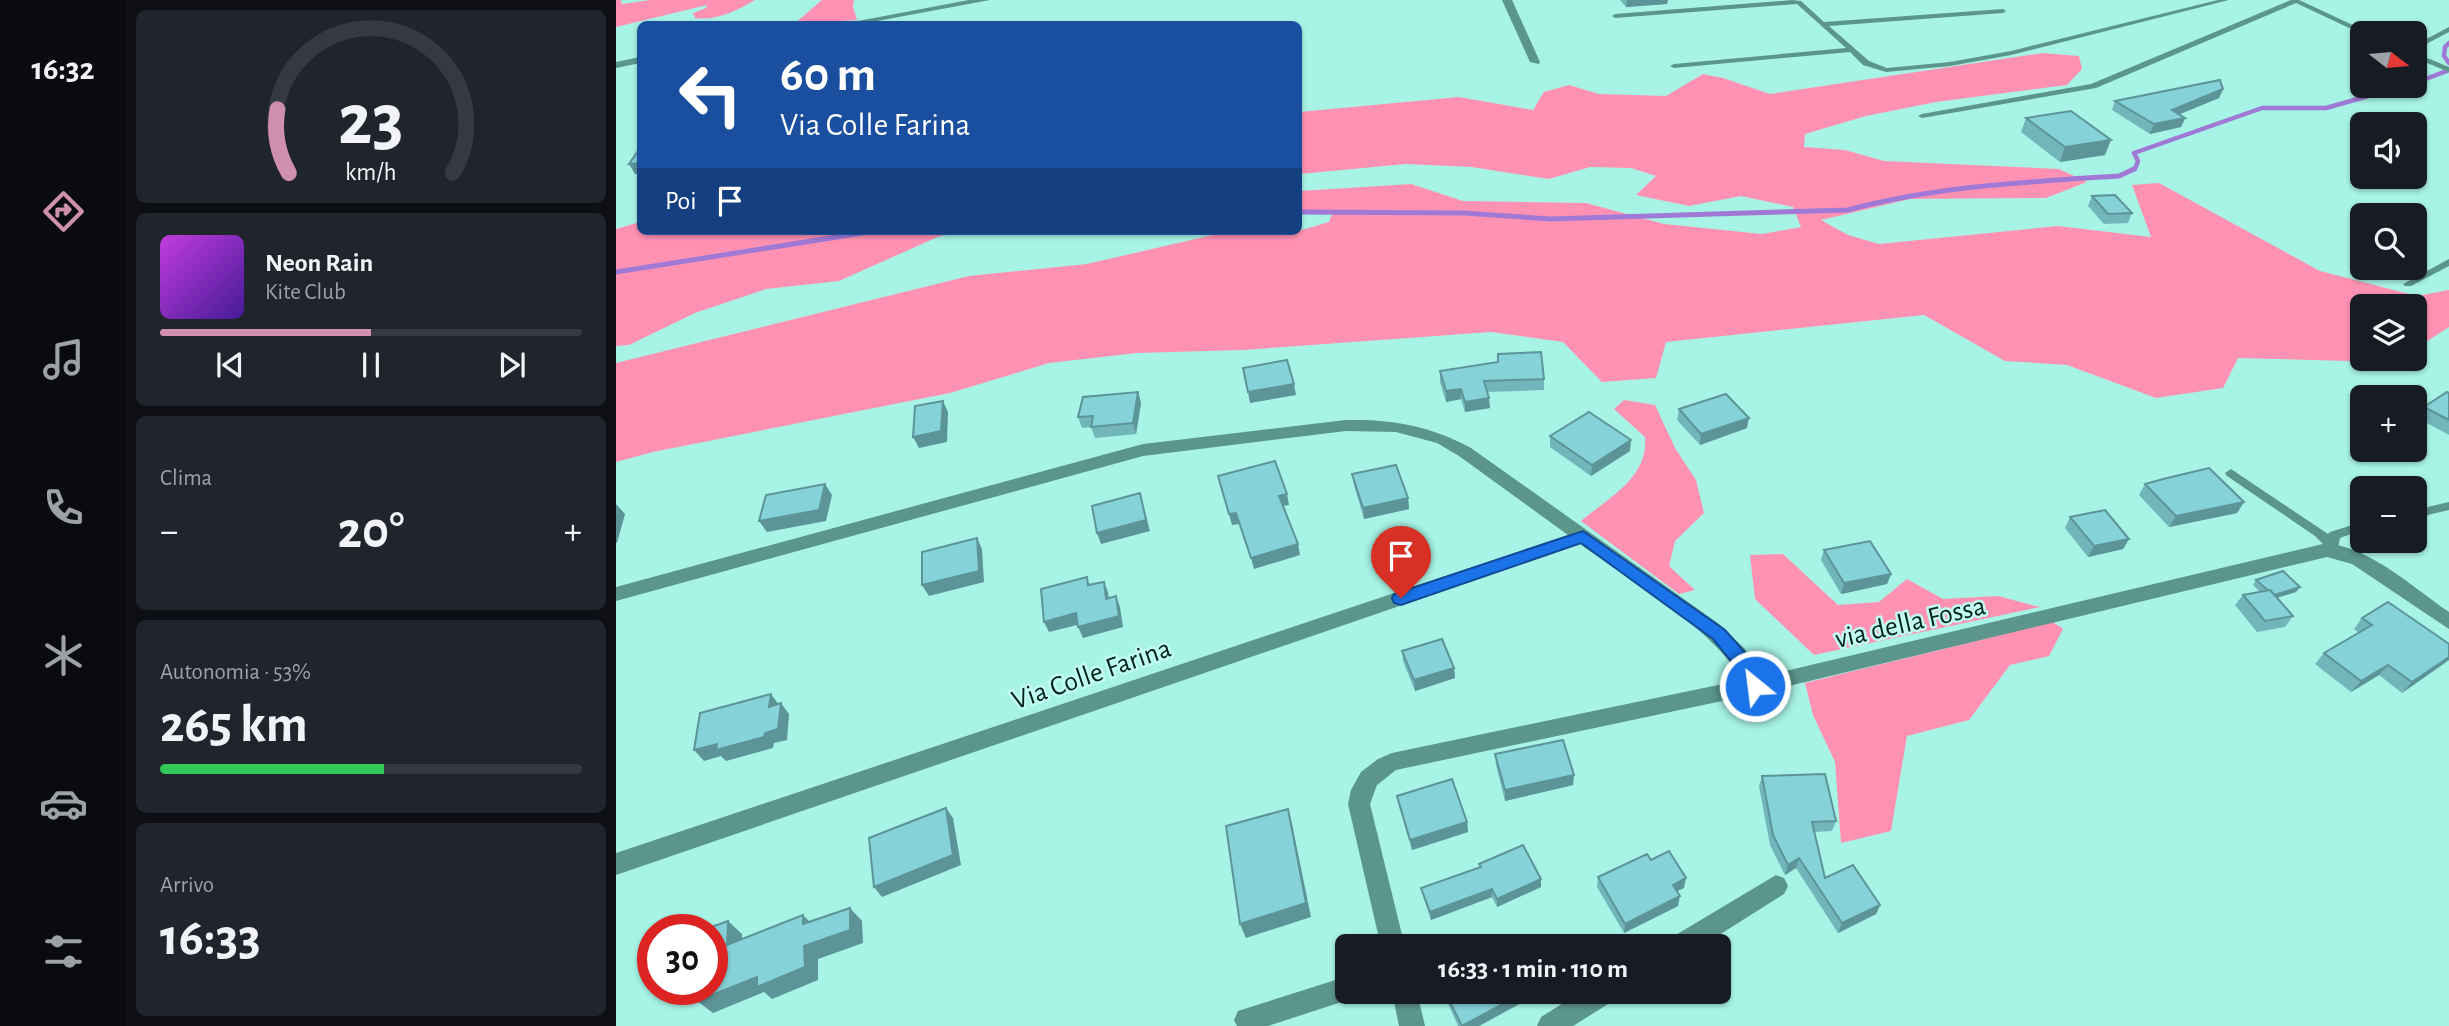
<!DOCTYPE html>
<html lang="it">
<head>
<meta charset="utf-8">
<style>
  body { margin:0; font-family:"Alegreya Sans",sans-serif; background:#20242c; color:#f1f3f6; height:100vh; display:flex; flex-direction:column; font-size:26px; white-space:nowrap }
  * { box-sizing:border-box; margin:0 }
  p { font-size:23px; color:#9ea1a6 }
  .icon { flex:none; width:38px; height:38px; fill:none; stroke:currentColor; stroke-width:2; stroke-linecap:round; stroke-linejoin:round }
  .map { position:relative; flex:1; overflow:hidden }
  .side { display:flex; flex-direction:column; gap:10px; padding:10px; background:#0d0f14; width:490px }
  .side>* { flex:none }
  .banner { position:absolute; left:21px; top:21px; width:665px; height:214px; border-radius:10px; box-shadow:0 2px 5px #0004; background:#1a4fa0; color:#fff; overflow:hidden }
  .needle { width:46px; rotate:106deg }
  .controls { position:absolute; left:1734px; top:21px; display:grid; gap:14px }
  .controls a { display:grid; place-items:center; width:77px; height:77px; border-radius:10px; background:#171b24; box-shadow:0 2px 5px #0004; font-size:35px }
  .speed { position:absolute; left:21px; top:914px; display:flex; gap:14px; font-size:35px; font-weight:700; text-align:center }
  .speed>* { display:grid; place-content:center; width:91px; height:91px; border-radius:50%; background:#171b24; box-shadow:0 2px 5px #0004; line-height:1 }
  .speed .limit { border:10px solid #d22; background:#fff; color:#111 }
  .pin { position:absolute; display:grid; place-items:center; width:60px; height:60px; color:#fff; margin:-72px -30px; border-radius:50% 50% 50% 0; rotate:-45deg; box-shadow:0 0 7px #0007 }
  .pin .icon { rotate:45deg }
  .me { position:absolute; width:77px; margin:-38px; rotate:331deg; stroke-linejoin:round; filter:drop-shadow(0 0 5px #0008) }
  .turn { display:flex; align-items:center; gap:24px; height:147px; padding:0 28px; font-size:32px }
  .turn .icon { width:91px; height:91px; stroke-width:2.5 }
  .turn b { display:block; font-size:49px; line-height:60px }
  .then { display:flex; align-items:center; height:66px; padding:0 28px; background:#0003; gap:14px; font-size:26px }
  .big { font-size:52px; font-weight:700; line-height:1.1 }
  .side .widget { flex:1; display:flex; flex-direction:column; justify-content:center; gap:10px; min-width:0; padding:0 24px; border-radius:10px; background:#20242c }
  .side .dial { align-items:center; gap:0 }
  .dial svg { height:182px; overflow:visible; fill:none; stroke:#363941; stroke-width:7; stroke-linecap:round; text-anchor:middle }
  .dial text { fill:#f1f3f6; stroke:none }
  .song { display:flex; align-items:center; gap:21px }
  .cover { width:84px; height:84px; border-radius:10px; background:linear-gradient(135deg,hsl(290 70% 55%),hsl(260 70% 35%)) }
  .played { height:7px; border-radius:4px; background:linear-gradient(90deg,#cf90ae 50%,#363941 50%) }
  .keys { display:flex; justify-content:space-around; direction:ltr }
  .heat { display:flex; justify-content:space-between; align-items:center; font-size:38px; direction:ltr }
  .charge { height:10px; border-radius:5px; background:linear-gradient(90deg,#34c759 53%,#363941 0) }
  .trip { position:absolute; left:719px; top:934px; width:396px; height:70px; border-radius:10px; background:#171b24; box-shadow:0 2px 5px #0004; font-weight:700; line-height:70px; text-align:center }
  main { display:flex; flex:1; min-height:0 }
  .menu { display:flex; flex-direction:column; width:126px; justify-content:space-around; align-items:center; background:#090b0e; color:#9ea1a6 }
  .menu .icon { width:49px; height:49px }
  .menu .selected { color:#cf90ae }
  .menu b { font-size:32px; color:#f1f3f6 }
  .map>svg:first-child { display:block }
</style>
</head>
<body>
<main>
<nav class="menu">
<b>16:32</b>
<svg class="icon selected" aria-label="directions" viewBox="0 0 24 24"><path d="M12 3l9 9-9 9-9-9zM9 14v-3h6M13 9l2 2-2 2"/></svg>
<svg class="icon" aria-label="music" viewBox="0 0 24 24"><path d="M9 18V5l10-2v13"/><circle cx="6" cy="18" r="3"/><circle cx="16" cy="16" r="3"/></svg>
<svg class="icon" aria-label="phone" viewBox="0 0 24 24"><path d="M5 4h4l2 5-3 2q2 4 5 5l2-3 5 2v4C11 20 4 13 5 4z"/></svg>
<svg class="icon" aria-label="climate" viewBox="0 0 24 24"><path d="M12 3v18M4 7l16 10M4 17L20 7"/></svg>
<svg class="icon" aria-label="car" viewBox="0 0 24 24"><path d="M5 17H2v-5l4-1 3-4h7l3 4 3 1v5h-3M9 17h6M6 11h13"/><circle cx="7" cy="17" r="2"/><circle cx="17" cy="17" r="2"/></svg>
<svg class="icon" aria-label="filters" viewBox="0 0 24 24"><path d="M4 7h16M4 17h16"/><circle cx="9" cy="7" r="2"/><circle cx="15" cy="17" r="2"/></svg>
</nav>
<section class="side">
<div class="widget dial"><svg viewBox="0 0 100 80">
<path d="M14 69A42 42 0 1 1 86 69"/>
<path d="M14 69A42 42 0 0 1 9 41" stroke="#cf90ae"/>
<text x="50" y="56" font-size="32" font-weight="700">23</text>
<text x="50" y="72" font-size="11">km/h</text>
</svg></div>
<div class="widget">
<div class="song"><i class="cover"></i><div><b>Neon Rain</b><p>Kite Club</p></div></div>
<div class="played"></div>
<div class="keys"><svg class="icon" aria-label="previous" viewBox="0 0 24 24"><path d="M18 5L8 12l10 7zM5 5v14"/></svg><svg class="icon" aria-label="pause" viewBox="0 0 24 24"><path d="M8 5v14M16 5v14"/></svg><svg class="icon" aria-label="next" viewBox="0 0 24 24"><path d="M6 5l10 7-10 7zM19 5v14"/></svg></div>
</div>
<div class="widget"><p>Clima</p>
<div class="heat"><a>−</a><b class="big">20°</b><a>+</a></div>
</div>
<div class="widget"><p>Autonomia · 53%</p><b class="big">265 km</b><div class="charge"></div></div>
<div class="widget"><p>Arrivo</p><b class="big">16:33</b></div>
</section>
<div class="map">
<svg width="1833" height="1026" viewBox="0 0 1833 1026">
  <rect width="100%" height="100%" fill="#a7f3e5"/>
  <g fill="#ff92b3">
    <path d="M0 0H5L6 4 35 0H139C120 11 100 21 79 18L77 13 90 8 91 5 0 27Z"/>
    <path d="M206 0H238L237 7 241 20 178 24Z"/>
    <path d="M1427 53 1463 56 1466 69 1451 85 1320 102 1250 116 1189 134 1188 147 1229 150 1268 161 1443 169 1471 182 1430 198 1294 199 1205 220 1232 235 1263 244 1442 226 1535 237 1516 185 1543 183 1704 271 1801 296 1833 290V327L1799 349V306H1746V359H1783L1732 361 1622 358 1607 388 1540 398 1451 365 1389 361 1308 315 1050 342 1040 378 986 382 947 342 875 332 627 350 521 353 433 363 334 393 37 452 0 462V363L353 276 471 264 601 234 679 232 713 222 717 211 683 210V191L795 184 847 201 970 203 1048 224 1146 234 1185 227 1177 207 1125 196 1073 206 1020 195 1040 176 1015 168 974 167 933 179 855 167 790 164 683 174V112L843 97 917 110 928 92 953 85 983 94 1050 96 1087 74 1107 78 1154 94Z"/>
    <path d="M24 222V231H357L324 236 223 281 150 289 79 313 13 345 0 346V229Z"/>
    <path d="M1008 400 1039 405 1059 448 1080 480 1088 513 1059 541 1053 566 1079 590 1063 594 965 521C992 498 1033 477 1029 437L998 409Z"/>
    <path d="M1167 554 1222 605 1263 602 1291 579 1327 599 1382 596 1424 607 1198 655 1139 599 1134 555Z"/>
    <path d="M1437 622 1447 629 1433 656 1394 665 1353 720 1291 736 1275 831 1225 843 1219 762 1197 715 1189 683Z"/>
  </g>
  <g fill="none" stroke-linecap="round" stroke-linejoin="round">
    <g stroke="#a079d7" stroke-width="4.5">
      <path d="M1833 43 1829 47 1828 56 1833 63"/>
      <path d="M1799 83 1833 70"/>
      <path d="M1514 171 1519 169 1522 161 1518 153 1646 108H1710L1788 86"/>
    </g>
    <g stroke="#a079d7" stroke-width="5">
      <path d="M682 212 848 213 934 219 1232 210C1321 186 1412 182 1503 176L1518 169"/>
      <path d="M0 272 259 231"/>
    </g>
    <g fill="#5b958b" fill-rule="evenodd">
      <path d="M1177 0 1185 1 1208 22 1387 9 1390 11 1387 13 1213 26 1253 61 1271 68 1334 62 1395 51 1602 0H1613L1395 55 1334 66 1270 72 1247 65 1234 52 1058 68 1054 66 1058 64 1230 48 1181 4 999 18 996 16 999 14Z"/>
      <path d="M1675 0H1683L1754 33 1746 34 1680 3 1480 88 1306 118 1302 116 1306 114 1475 84Z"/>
      <path d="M1833 27V32L1799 50V45Z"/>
      <path d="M1799 53 1833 67V72L1799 58Z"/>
      <path d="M1833 259V266L1795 286H1789L1787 284Z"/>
      <path d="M1615 469 1712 534 1714 532 1746 522V530L1724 538 1721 553H1713L1711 548 1699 536 1611 476 1609 473Z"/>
      <path d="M1833 502V510L1799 518V510Z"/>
    </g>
    <g fill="#5b958b" fill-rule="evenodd">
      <path d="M353 0H374L245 24H226Z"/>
      <path d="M886 0H896L924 62 923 64 914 62Z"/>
      <path d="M24 57V63L0 68V62Z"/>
      <path d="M730 420C776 419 815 426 855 448L1103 624 1129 649 1144 677 1711 543C1757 549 1796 587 1833 612V629L1736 564 1711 557 1139 694 780 770 761 785 754 804 789 947H765L732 804 735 790 745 772 762 759 776 753 1126 680C1097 628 1014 580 964 544L0 875V853L952 535 843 456 821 443 780 432 730 431 527 456 0 601V587L527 444Z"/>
      <path d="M1160 875 1168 878 1172 886 1168 894 1084 947H1050L1053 939Z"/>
      <path d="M732 976V992H743L741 997 652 1026H621L618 1020 622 1011Z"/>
      <path d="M776 992H801L809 1026H783Z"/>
      <path d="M965 992H1000L997 1001 957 1026H921L925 1017Z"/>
    </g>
  </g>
  <g fill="#72b5bb">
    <path d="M1004 0H1052L1051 4 1010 7Z"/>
    <path d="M1607 89 1603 98 1564 114 1569 118 1565 127 1534 134 1496 110 1499 101Z"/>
    <path d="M1410 118 1489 155 1444 162 1405 132Z"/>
    <path d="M1476 196 1516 213 1512 223 1488 224 1472 206Z"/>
    <path d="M824 371 928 379V390L871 392 874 408 849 412 845 399 830 402 824 382Z"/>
    <path d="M522 392 525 403 520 434 479 438 475 427 466 428 462 417Z"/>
    <path d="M1833 393V435L1800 417 1808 407Z"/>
    <path d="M1063 409 1131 428 1084 445 1061 420Z"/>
    <path d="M934 436 1014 451 975 476 934 447Z"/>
    <path d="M736 474 792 498 793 509 748 519 738 485Z"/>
    <path d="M1529 484 1628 502 1621 513 1553 527 1523 495Z"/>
    <path d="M1454 517 1513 539 1507 549 1472 557 1449 528Z"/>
    <path d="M1208 550 1275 574 1271 584 1225 594 1205 560Z"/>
    <path d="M1640 580 1680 592 1661 598 1677 616 1669 627 1641 632 1619 605 1627 595 1644 592 1637 585Z"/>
    <path d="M1746 618 1833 644V660L1786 693 1763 675 1735 692 1699 664 1708 653 1743 633 1738 629Z"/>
    <path d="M786 651 838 668 839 678 799 691 787 661Z"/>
    <path d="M879 754 957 785 889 801 880 765Z"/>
    <path d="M1146 776 1220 821 1216 831 1198 832 1209 878 1264 905 1260 914 1222 933 1180 868 1169 875 1154 845 1143 786Z"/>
    <path d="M781 796 851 822 852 832 796 850 783 806Z"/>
    <path d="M1035 860 1068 888 1061 891 1062 906 1008 933 981 887 982 877Z"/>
    <path d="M863 864 925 879V887L881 907 876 897 815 920 807 896 805 888 864 867Z"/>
    <path d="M827 992H904L905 1003 863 1026H842Z"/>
  </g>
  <g fill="#5d9498">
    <path d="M1011 0H1052L1051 4 1010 7Z"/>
    <path d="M1607 89 1603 98 1552 119 1556 110Z"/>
    <path d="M1569 118 1565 127 1534 134 1538 124Z"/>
    <path d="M1495 140 1489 155 1444 162 1449 147Z"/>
    <path d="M24 163V174H19L13 164Z"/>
    <path d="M678 384 680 395 634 403 632 392Z"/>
    <path d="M845 389V399L830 402V391Z"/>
    <path d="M522 392 525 403 520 434 517 423Z"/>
    <path d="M873 398 874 408 849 412V402Z"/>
    <path d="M327 401 332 412 331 442 303 448 297 437Z"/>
    <path d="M1133 418 1131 428 1084 445 1085 434Z"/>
    <path d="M1015 440 1014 451 975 476 976 465Z"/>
    <path d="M209 484 216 495 210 521 151 532 143 521Z"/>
    <path d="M524 493 534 531 485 544 481 533Z"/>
    <path d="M671 494 673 505 666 506 663 496Z"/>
    <path d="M792 498 793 509 748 519 747 508Z"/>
    <path d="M1628 502 1621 513 1553 527 1560 516Z"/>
    <path d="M0 504 9 514 1 543H0Z"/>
    <path d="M620 513 623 524 616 525 613 514Z"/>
    <path d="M361 538 366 549 368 582 313 596 306 585Z"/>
    <path d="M1513 539 1507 549 1472 557 1478 546Z"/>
    <path d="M682 544 684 555 638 569 635 558Z"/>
    <path d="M1275 574 1271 584 1225 594 1228 583Z"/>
    <path d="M488 582 492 592 494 609 490 599Z"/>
    <path d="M1684 587 1680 592 1653 600 1657 595Z"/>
    <path d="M500 596 504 607 507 627 467 638 462 627Z"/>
    <path d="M460 613 465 624 433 632 428 622Z"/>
    <path d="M1833 657V660L1786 693 1796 682Z"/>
    <path d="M1772 665 1763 675 1735 692 1745 681Z"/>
    <path d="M838 668 839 678 799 691 798 680Z"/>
    <path d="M155 694 163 705 153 707Z"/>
    <path d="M165 703 173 714 171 740 158 743 157 748 110 761 105 756 88 761 78 750 149 733Z"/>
    <path d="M958 775 957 785 889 801V790Z"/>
    <path d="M330 808 337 818 345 865 266 897 258 887Z"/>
    <path d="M672 809 676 824 695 917 630 938 624 924Z"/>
    <path d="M851 822 852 832 796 850 794 840Z"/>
    <path d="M1183 858 1180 868 1169 875 1172 865Z"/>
    <path d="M1070 878 1068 888 1055 894 1057 885Z"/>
    <path d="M925 879V887L881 907V899Z"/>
    <path d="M876 889V897L815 920 814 912Z"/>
    <path d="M1064 896 1062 906 1008 933 1009 924Z"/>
    <path d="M1264 905 1260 914 1222 933 1226 923Z"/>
    <path d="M234 908 246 921 247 943 202 959V980L156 999 148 992 97 1013 81 1001 188 946Z"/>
    <path d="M187 915 200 928 187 924Z"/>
    <path d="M112 921 126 934V958L111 945Z"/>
    <path d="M905 994V1003L863 1026H847Z"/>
  </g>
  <g fill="#85d3d9" stroke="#5d9498" stroke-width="2">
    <path d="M1604 80 1607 89 1556 110 1569 118 1538 124 1499 101Z"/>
    <path d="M1455 111 1495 140 1449 147 1410 118Z"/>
    <path d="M24 148V163L13 164Z"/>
    <path d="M1499 195 1516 213 1492 214 1476 196Z"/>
    <path d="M925 352 928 379 868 381 873 398 849 402 845 389 830 391 824 371 882 362V354Z"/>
    <path d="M671 360 678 384 632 392 627 368Z"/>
    <path d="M522 392 517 423 475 427 477 416 462 417 467 397Z"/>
    <path d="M1831 392 1833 393V420L1808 407Z"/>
    <path d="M1110 394 1133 418 1085 434 1063 409Z"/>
    <path d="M327 401 325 431 297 437 299 406Z"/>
    <path d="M973 412 1015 440 976 465 934 436Z"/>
    <path d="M659 461 671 494 663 496 682 544 635 558 620 513 613 514 602 476Z"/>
    <path d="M780 465 792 498 747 508 736 474Z"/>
    <path d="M1593 468 1628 502 1560 516 1529 484 1551 478Z"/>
    <path d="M209 484 203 510 143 521 150 495Z"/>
    <path d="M524 493 530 520 481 533 476 506Z"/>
    <path d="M1489 510 1513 539 1478 546 1454 517Z"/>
    <path d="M361 538 363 571 306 585V552Z"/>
    <path d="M1254 541 1275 574 1228 583 1208 550Z"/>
    <path d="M1667 571 1684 587 1658 595 1640 580Z"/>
    <path d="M471 577 472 585 488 582 490 599 500 596 503 616 462 627 460 613 428 622 425 589Z"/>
    <path d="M1654 590 1677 616 1649 621 1627 595Z"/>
    <path d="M1772 602 1833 644V657L1796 682 1772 665 1745 681 1708 653 1756 625 1746 618Z"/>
    <path d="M826 639 838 668 798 680 786 651Z"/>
    <path d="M155 694 153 707 165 703 162 729 149 733 148 737 100 750 101 744 78 750 84 713Z"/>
    <path d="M947 740 958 775 889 790 879 754Z"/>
    <path d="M1209 774 1220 821 1196 822 1209 878 1237 865 1264 905 1226 923 1183 858 1172 865 1157 835 1146 776Z"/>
    <path d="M836 779 851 822 794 840 781 796Z"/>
    <path d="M330 808 337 855 258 887 253 838Z"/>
    <path d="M672 809 690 903 624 924 610 826Z"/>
    <path d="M907 845 925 879 881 899 876 889 814 912 805 888 865 867 863 864Z"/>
    <path d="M1053 851 1070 878 1057 885 1064 896 1009 924 982 877 1031 854 1035 860Z"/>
    <path d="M234 908V930L188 946 189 967 141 987V977L81 1001V989H96V929H90L112 921 111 945 187 915V924Z"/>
    <path d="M829 992H904L905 994 846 1026Z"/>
  </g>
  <path fill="#1a73e8" stroke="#114b97" stroke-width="2" d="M967 531 1109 630 1133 657 1149 686 1146 692 1139 694 1133 692 1120 667 1097 639 965 543 785 605 778 603 776 598 778 594Z"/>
  <g text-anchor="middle" stroke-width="5" stroke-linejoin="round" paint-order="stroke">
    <g font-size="28" fill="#02221d" stroke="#c2fdf2">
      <text transform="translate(1294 621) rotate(-13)" y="10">via della Fossa</text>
      <text transform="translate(475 673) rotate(-19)" y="10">Via Colle Farina</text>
    </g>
  </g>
</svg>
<div class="controls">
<a><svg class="needle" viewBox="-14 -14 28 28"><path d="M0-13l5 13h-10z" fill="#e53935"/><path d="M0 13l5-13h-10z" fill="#9ea1a6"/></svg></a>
<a><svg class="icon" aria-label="sound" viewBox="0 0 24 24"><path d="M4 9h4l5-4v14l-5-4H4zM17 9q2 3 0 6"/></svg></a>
<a><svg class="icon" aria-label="search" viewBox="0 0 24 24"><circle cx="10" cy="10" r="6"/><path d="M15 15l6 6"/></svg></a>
<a><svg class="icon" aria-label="layers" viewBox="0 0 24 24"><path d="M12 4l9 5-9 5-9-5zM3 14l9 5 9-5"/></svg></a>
<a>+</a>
<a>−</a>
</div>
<div class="speed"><div class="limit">30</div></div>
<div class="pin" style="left:785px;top:598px;background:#d93025"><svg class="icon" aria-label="arrive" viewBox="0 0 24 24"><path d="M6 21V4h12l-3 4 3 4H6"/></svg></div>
<svg class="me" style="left:1139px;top:686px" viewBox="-20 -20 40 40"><circle r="17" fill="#1a73e8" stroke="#fff" stroke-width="3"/><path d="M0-11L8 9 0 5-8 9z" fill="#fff"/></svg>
<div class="trip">16:33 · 1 min · 110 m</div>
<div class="banner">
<div class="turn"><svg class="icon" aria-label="left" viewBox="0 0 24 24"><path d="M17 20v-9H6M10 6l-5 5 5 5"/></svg><div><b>60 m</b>Via Colle Farina</div></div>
<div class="then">Poi<svg class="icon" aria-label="arrive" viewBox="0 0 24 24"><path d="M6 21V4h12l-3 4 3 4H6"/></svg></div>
</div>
</div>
</main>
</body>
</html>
